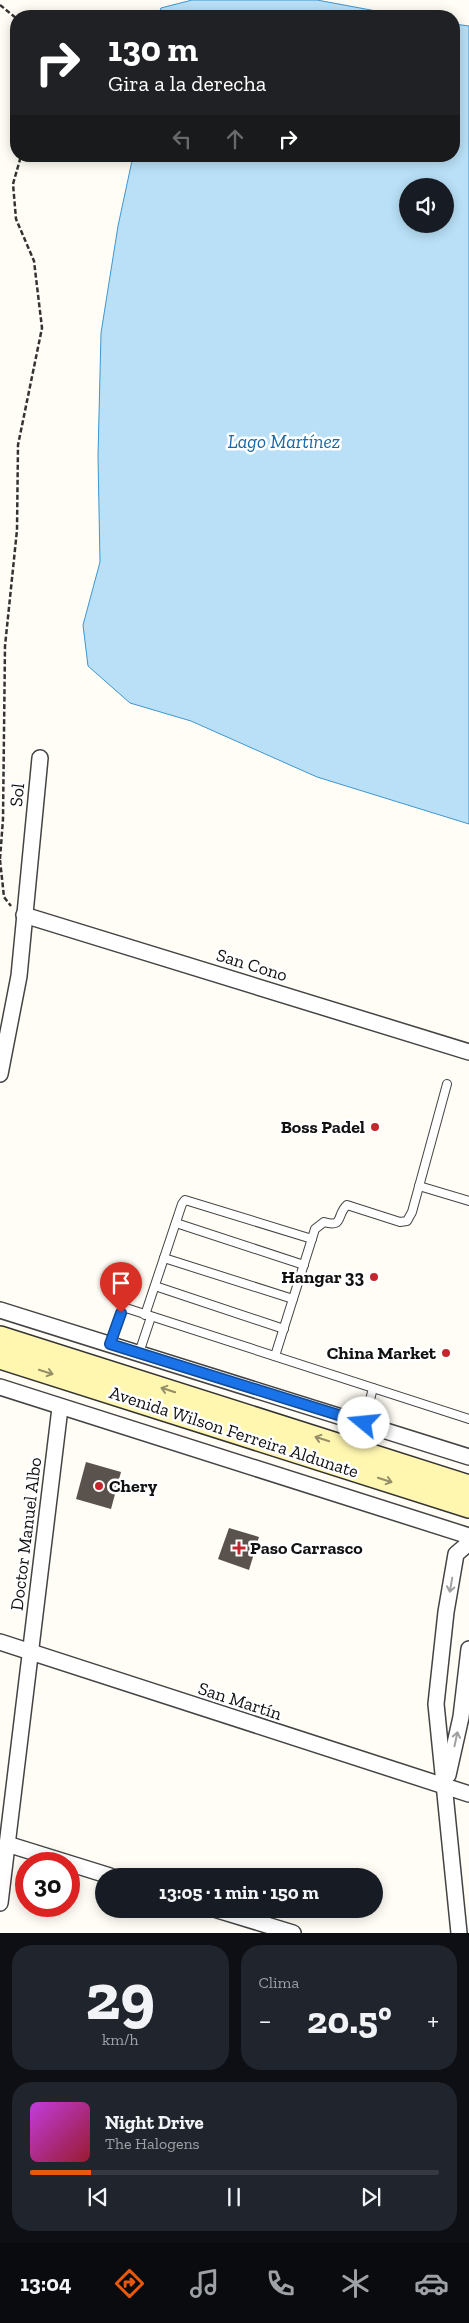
<!DOCTYPE html>
<html lang="es">
<head>
<meta charset="utf-8">
<style>
  body { margin:0; font-family:"Zilla Slab",serif; background:#20242c; color:#f1f3f6; height:100vh; display:flex; flex-direction:column; font-size:19px; white-space:nowrap }
  * { box-sizing:border-box; margin:0 }
  p { font-size:16px; color:#9ea1a6 }
  .icon { flex:none; width:28px; height:28px; fill:none; stroke:currentColor; stroke-width:2; stroke-linecap:round; stroke-linejoin:round }
  .map { position:relative; height:1933px; overflow:hidden }
  .details { display:flex; flex-direction:column; gap:12px; padding:12px; background:#0d0f14; flex:1 }
  .details>* { flex:none }
  .top-card { position:absolute; left:10px; top:10px; width:450px; height:152px; border-radius:20px; box-shadow:0 2px 12px #0003; background:#202124; color:#fff; overflow:hidden }
  .tools { position:absolute; left:399px; top:178px; display:grid; gap:10px }
  .tools a { display:grid; place-items:center; width:55px; height:55px; border-radius:50%; background:#171b24; box-shadow:0 2px 12px #0003; font-size:25px }
  .speed { position:absolute; left:15px; top:1852px; display:flex; gap:10px; font-size:25px; font-weight:700; text-align:center }
  .speed>* { display:grid; place-content:center; width:65px; height:65px; border-radius:50%; background:#171b24; box-shadow:0 2px 12px #0003; line-height:1 }
  .speed .limit { border:8px solid #d22; background:#fff; color:#111 }
  .pin { position:absolute; display:grid; place-items:center; width:42px; height:42px; color:#fff; margin:-51px -21px; border-radius:50% 50% 50% 0; rotate:-45deg; box-shadow:0 0 5px #0007 }
  .pin .icon { rotate:45deg }
  .me { position:absolute; width:55px; margin:-28px; rotate:287deg; stroke-linejoin:round; filter:drop-shadow(0 0 4px #0008) }
  .turn { display:flex; align-items:center; gap:18px; height:105px; padding:0 15px; font-size:22px }
  .turn .icon { width:65px; height:65px; stroke-width:2.5 }
  .turn b { display:block; font-size:35px; line-height:42px }
  .lanes { display:flex; align-items:center; height:48px; padding:0 15px; background:#0003; justify-content:center; gap:25px; direction:ltr }
  .lanes .off { opacity:.35 }
  .big { font-size:38px; font-weight:700; line-height:1.1 }
  .details .card { flex:1; display:flex; flex-direction:column; justify-content:center; gap:8px; min-width:0; padding:0 18px; border-radius:20px; background:#20242c }
  .details .dial { align-items:center; gap:0 }
  .dial b { font-size:65px; line-height:1 }
  .song { display:flex; align-items:center; gap:15px }
  .cover { width:60px; height:60px; border-radius:8px; background:linear-gradient(135deg,hsl(290 70% 55%),hsl(350 70% 35%)) }
  .played { height:5px; border-radius:2px; background:linear-gradient(90deg,#ea580c 15%,#363941 15%) }
  .keys { display:flex; justify-content:space-around; direction:ltr }
  .heat { display:flex; justify-content:space-between; align-items:center; font-size:28px; direction:ltr }
  .details .tiles { flex:1; display:grid; gap:12px; grid-template-columns:1fr 1fr }
  .card:last-child { grid-column:span 2 }
  .trip { position:absolute; left:95px; top:1868px; width:288px; height:50px; border-radius:25px; background:#171b24; box-shadow:0 2px 12px #0003; font-weight:700; line-height:50px; text-align:center }
  .dock { display:flex; height:80px; justify-content:space-around; align-items:center; background:#090b0e; color:#9ea1a6 }
  .dock .icon { width:35px; height:35px }
  .dock .active { color:#ea580c }
  .dock b { font-size:22px; color:#f1f3f6 }
  .map>svg:first-child { display:block }
</style>
</head>
<body>
<div class="map">
<svg width="469" height="1933" viewBox="0 0 469 1933">
  <rect width="100%" height="100%" fill="#fffdf5"/>
  <g fill="#b9e0f7" stroke="#3f96cf" fill-rule="evenodd">
    <path d="M192 0H317L403 16H158L161 8Z"/>
    <path d="M454 24 469 26V824L317 777 191 721 130 703 88 666 83 625 100 562 98 456 101 333 118 226 133 156H454ZM445 186V224H408V186Z"/>
  </g>
  <g fill="#5a524d">
    <path d="M86 1462 121 1472 111 1509 76 1499Z"/>
    <path d="M229 1528 259 1537 249 1570 218 1559Z"/>
  </g>
  <g fill="none" stroke-linecap="round" stroke-linejoin="round">
    <g stroke="#444" stroke-width="10">
      <g id="lane">
        <path d="M419 1186 469 1201"/>
        <path d="M176 1223 304 1265"/>
        <path d="M164 1258 293 1299"/>
        <path d="M155 1286 284 1329"/>
        <path d="M145 1315 182 1204 185 1200 312 1239"/>
        <path d="M110 1344 121 1313 126 1308 469 1419"/>
        <path d="M139 1353 151 1317"/>
        <path d="M275 1356 315 1229 324 1222C344 1228 336 1215 347 1205L400 1222 407 1221 412 1212 447 1084"/>
        <path d="M364 1423 373 1388"/>
      </g>
    </g>
    <g stroke="#444" stroke-width="18">
      <g id="street">
        <path d="M24 915 469 1052"/>
        <path d="M0 1074 19 976 40 758"/>
        <path d="M0 1310 469 1457"/>
        <path d="M0 1387 469 1536"/>
        <path d="M0 1642 469 1794"/>
        <path d="M448 1775 461 1717 469 1649"/>
        <path d="M7 1844 110 1876"/>
        <path d="M0 1903 60 1408"/>
        <path d="M214 1909 293 1933"/>
        <path d="M459 1933 436 1704 446 1612 456 1554 469 1543"/>
      </g>
    </g>
    <g stroke="#333" stroke-width="24">
      <g id="secondary">
        <path d="M0 1337 469 1486"/>
        <path d="M0 1358 469 1507"/>
      </g>
    </g>
    <g stroke="#333" stroke-width="2.5" stroke-dasharray="5 2.5" stroke-linecap="butt">
      <path d="M0 5 16 18"/>
      <path d="M0 859 3 819 5 646 17 530 18 445 42 328 34 261 16 219 13 184 21 156"/>
      <path d="M0 860 4 897 11 906"/>
    </g>
    <use href="#lane" stroke="#fff" stroke-width="8"/>
    <use href="#street" stroke="#fff" stroke-width="15"/>
    <use href="#secondary" stroke="#fff6b0" stroke-width="21"/>
  </g>
  <defs><path id="oneway-shaft" d="M-6 0H5M1.5-3L5.5 0L1.5 3" fill="none" stroke-width="1.6" stroke-linecap="round" stroke-linejoin="round" transform="scale(1.25)"/></defs>
  <g stroke="#948f68">
    <use href="#oneway-shaft" transform="translate(46 1372) rotate(18)"/>
    <use href="#oneway-shaft" transform="translate(168 1390) rotate(-162)"/>
    <use href="#oneway-shaft" transform="translate(322 1439) rotate(-162)"/>
    <use href="#oneway-shaft" transform="translate(385 1480) rotate(18)"/>
  </g>
  <g stroke="#a0a0a0">
    <use href="#oneway-shaft" transform="translate(451 1585) rotate(100)"/>
    <use href="#oneway-shaft" transform="translate(456 1739) rotate(-78)"/>
  </g>
  <g fill="none" stroke-linecap="round" stroke-linejoin="round">
    <g stroke="#114b97" stroke-width="12">
      <path id="route" d="M121 1313 110 1344 364 1423"/>
    </g>
    <use href="#route" stroke="#1a73e8" stroke-width="9"/>
  </g>
  <g fill="#c4262e" stroke="#fff" stroke-width="2">
    <circle cx="375" cy="1127" r="5"/>
    <circle cx="374" cy="1277" r="5"/>
    <circle cx="446" cy="1353" r="5"/>
    <circle cx="99" cy="1486" r="5"/>
    <path d="M236.5 1540.5h5v5h5v5h-5v5h-5v-5h-5v-5h5z"/>
  </g>
  <g text-anchor="middle" stroke-width="5" stroke-linejoin="round" paint-order="stroke">
    <g font-size="18" fill="#111" stroke="#fff">
      <text transform="translate(17 795) rotate(-84)" y="6">Sol</text>
      <text transform="translate(252 965) rotate(17)" y="6">San Cono</text>
      <text transform="translate(234 1432) rotate(18)" y="6">Avenida Wilson Ferreira Aldunate</text>
      <text transform="translate(26 1534) rotate(-83)" y="6">Doctor Manuel Albo</text>
      <text transform="translate(240 1701) rotate(18)" y="6">San Martín</text>
    </g>
    <g font-size="18" font-weight="bold" fill="#111" stroke="#fff" text-anchor="end">
      <text x="365" y="1133">Boss Padel</text>
      <text x="364" y="1283">Hangar 33</text>
      <text x="436" y="1359">China Market</text>
      <text x="109" y="1492" text-anchor="start">Chery</text>
      <text x="250" y="1554" text-anchor="start">Paso Carrasco</text>
    </g>
    <g font-size="19" font-style="italic" fill="#1768a6" stroke="#fff">
      <text x="284" y="448">Lago Martínez</text>
    </g>
  </g>
</svg>
<div class="tools">
<a><svg class="icon" aria-label="sound" viewBox="0 0 24 24"><path d="M4 9h4l5-4v14l-5-4H4zM17 9q2 3 0 6"/></svg></a>
</div>
<div class="speed"><div class="limit">30</div></div>
<div class="pin" style="left:121px;top:1313px;background:#d93025"><svg class="icon" aria-label="arrive" viewBox="0 0 24 24"><path d="M6 21V4h12l-3 4 3 4H6"/></svg></div>
<svg class="me" style="left:364px;top:1423px" viewBox="-20 -20 40 40"><circle r="19" fill="#fff"/><path d="M0-13L10 11 0 6-10 11z" fill="#1a73e8"/></svg>
<div class="trip">13:05 · 1 min · 150 m</div>
<div class="top-card">
<div class="turn"><svg class="icon" aria-label="right" viewBox="0 0 24 24"><path d="M7 20v-9h11M14 6l5 5-5 5"/></svg><div><b>130 m</b>Gira a la derecha</div></div>
<div class="lanes"><svg class="icon off" aria-label="left" viewBox="0 0 24 24"><path d="M17 20v-9H6M10 6l-5 5 5 5"/></svg><svg class="icon off" aria-label="ahead" viewBox="0 0 24 24"><path d="M12 20V5M6 11l6-6 6 6"/></svg><svg class="icon" aria-label="right" viewBox="0 0 24 24"><path d="M7 20v-9h11M14 6l5 5-5 5"/></svg></div>
</div>
</div>
<section class="details">
<div class="tiles">
<div class="card dial"><b>29</b><p>km/h</p></div>
<div class="card"><p>Clima</p>
<div class="heat"><a>−</a><b class="big">20.5°</b><a>+</a></div>
</div>
<div class="card">
<div class="song"><i class="cover"></i><div><b>Night Drive</b><p>The Halogens</p></div></div>
<div class="played"></div>
<div class="keys"><svg class="icon" aria-label="previous" viewBox="0 0 24 24"><path d="M18 5L8 12l10 7zM5 5v14"/></svg><svg class="icon" aria-label="pause" viewBox="0 0 24 24"><path d="M8 5v14M16 5v14"/></svg><svg class="icon" aria-label="next" viewBox="0 0 24 24"><path d="M6 5l10 7-10 7zM19 5v14"/></svg></div>
</div>
</div>
</section>
<nav class="dock">
<b>13:04</b>
<svg class="icon active" aria-label="directions" viewBox="0 0 24 24"><path d="M12 3l9 9-9 9-9-9zM9 14v-3h6M13 9l2 2-2 2"/></svg>
<svg class="icon" aria-label="music" viewBox="0 0 24 24"><path d="M9 18V5l10-2v13"/><circle cx="6" cy="18" r="3"/><circle cx="16" cy="16" r="3"/></svg>
<svg class="icon" aria-label="phone" viewBox="0 0 24 24"><path d="M5 4h4l2 5-3 2q2 4 5 5l2-3 5 2v4C11 20 4 13 5 4z"/></svg>
<svg class="icon" aria-label="climate" viewBox="0 0 24 24"><path d="M12 3v18M4 7l16 10M4 17L20 7"/></svg>
<svg class="icon" aria-label="car" viewBox="0 0 24 24"><path d="M5 17H2v-5l4-1 3-4h7l3 4 3 1v5h-3M9 17h6M6 11h13"/><circle cx="7" cy="17" r="2"/><circle cx="17" cy="17" r="2"/></svg>
</nav>
</body>
</html>
